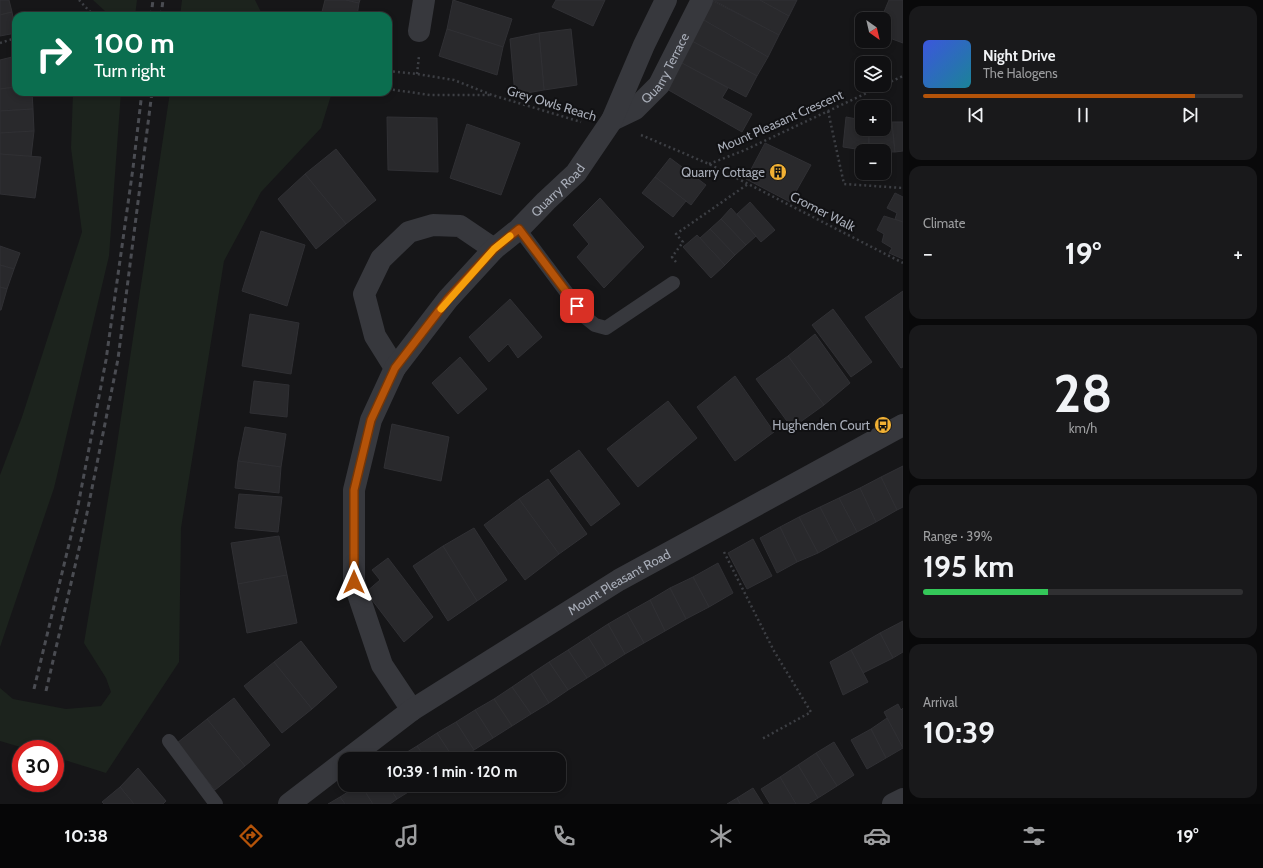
<!DOCTYPE html>
<html lang="en">
<head>
<meta charset="utf-8">
<style>
  body { margin:0; font-family:Cabin,sans-serif; background:#19191b; color:#f1f3f6; height:100vh; display:flex; flex-direction:column; font-size:15px; white-space:nowrap }
  * { box-sizing:border-box; margin:0 }
  p { font-size:13px; color:#9c9d9f }
  .icon { flex:none; width:22px; height:22px; fill:none; stroke:currentColor; stroke-width:2; stroke-linecap:round; stroke-linejoin:round }
  .map { position:relative; flex:1; overflow:hidden }
  .side { display:flex; flex-direction:column; gap:6px; padding:6px; background:#09090a; width:360px }
  .side>* { flex:none }
  .top-card { position:absolute; left:12px; top:12px; width:380px; height:84px; border-radius:12px; box-shadow:0 2px 6px #0003,0 0 0 1px #303032; background:#0b6e4f; color:#fff; overflow:hidden }
  .needle { width:26px; rotate:146deg }
  .buttons { position:absolute; left:855px; top:12px; display:grid; gap:8px }
  .buttons a { display:grid; place-items:center; width:36px; height:36px; border-radius:8px; background:#101012; box-shadow:0 2px 6px #0003,0 0 0 1px #303032; font-size:20px }
  .speed { position:absolute; left:12px; top:740px; display:flex; gap:8px; font-size:20px; font-weight:700; text-align:center }
  .speed>* { display:grid; place-content:center; width:52px; height:52px; border-radius:50%; background:#101012; box-shadow:0 2px 6px #0003,0 0 0 1px #303032; line-height:1 }
  .speed .limit { border:6px solid #d22; background:#fff; color:#111 }
  .pin { position:absolute; display:grid; place-items:center; width:34px; height:34px; color:#fff; margin:-17px; border-radius:8px; box-shadow:0 2px 6px #0006 }
  .me { position:absolute; width:44px; margin:-22px; rotate:0deg; stroke-linejoin:round; filter:drop-shadow(0 0 3px #0008) }
  .turn { display:flex; align-items:center; gap:14px; height:84px; padding:0 16px; font-size:18px }
  .turn .icon { width:52px; height:52px; stroke-width:2.5 }
  .turn b { display:block; font-size:28px; line-height:34px }
  .big { font-size:30px; font-weight:700; line-height:1.1 }
  .side .widget { flex:1; display:flex; flex-direction:column; justify-content:center; gap:6px; min-width:0; padding:0 14px; border-radius:12px; background:#19191b }
  .side .dial { align-items:center; gap:0 }
  .dial b { font-size:52px; line-height:1 }
  .song { display:flex; align-items:center; gap:12px }
  .cover { width:48px; height:48px; border-radius:6px; background:linear-gradient(135deg,hsl(230 70% 55%),hsl(190 70% 35%)) }
  .played { height:4px; border-radius:2px; background:linear-gradient(90deg,#b45309 85%,#303032 85%) }
  .keys { display:flex; justify-content:space-around; direction:ltr }
  .heat { display:flex; justify-content:space-between; align-items:center; font-size:22px; direction:ltr }
  .charge { height:6px; border-radius:3px; background:linear-gradient(90deg,#34c759 39%,#303032 0) }
  .trip { position:absolute; left:338px; top:752px; width:228px; height:40px; border-radius:12px; background:#101012; box-shadow:0 2px 6px #0003,0 0 0 1px #303032; font-weight:700; line-height:40px; text-align:center }
  .tabs { display:flex; height:64px; justify-content:space-around; align-items:center; background:#060607; color:#9c9d9f }
  .tabs .icon { width:28px; height:28px }
  .tabs .active { color:#b45309 }
  .tabs b { font-size:18px; color:#f1f3f6 }
  main { display:flex; flex:1; min-height:0 }
  .map>svg:first-child { display:block }
</style>
</head>
<body>
<main>
<div class="map">
<svg width="903" height="804" viewBox="0 0 903 804">
  <rect width="100%" height="100%" fill="#161618"/>
  <g fill="#1c231d">
    <path d="M93 0H137L135 16 105 11Z"/>
    <path d="M182 0H255L263 16H180Z"/>
    <path d="M73 92H121L109 256 54 488 0 647V475L22 417 82 232 71 148Z"/>
    <path d="M170 92H332L321 128 261 192 224 261 181 528 179 662 106 773 55 757V749H27L0 741V688L13 699 66 709 101 706 111 692 106 678 84 643 116 451Z"/>
  </g>
  <g fill="#29292c" stroke="#303034">
    <path d="M0 0H9L12 12 0 15Z"/>
    <path d="M325 0H346L359 3 357 16H321Z"/>
    <path d="M346 0H360L359 3Z"/>
    <path d="M453 0 512 19 503 47 447 29Z"/>
    <path d="M556 0H605L593 26 552 7Z"/>
    <path d="M711 0 779 35 768 57 702 19Z"/>
    <path d="M713 0H760L789 16 779 35Z"/>
    <path d="M760 0H797L789 16Z"/>
    <path d="M889 0H903V43L884 36V19H881Z"/>
    <path d="M12 12 16 33 0 36V15Z"/>
    <path d="M702 19 768 57 757 76 690 40Z"/>
    <path d="M447 29 503 47 497 75 439 56Z"/>
    <path d="M571 29 577 85 544 90 539 33Z"/>
    <path d="M539 33 544 90 515 95 510 39Z"/>
    <path d="M690 40 757 76 746 97 680 62Z"/>
    <path d="M16 56V87L0 89V60Z"/>
    <path d="M680 62 728 88 722 98 752 114 742 132 665 88Z"/>
    <path d="M16 87V92H32L33 109 0 111V89Z"/>
    <path d="M33 109 34 131 0 133V111Z"/>
    <path d="M387 117 437 118 438 172 388 170Z"/>
    <path d="M846 117 862 120V129H869V151L843 147Z"/>
    <path d="M884 122H892L895 152 869 151V129H884Z"/>
    <path d="M892 122H903V151L895 152Z"/>
    <path d="M467 124 520 143 501 195 450 178Z"/>
    <path d="M34 131 31 157 0 154V133Z"/>
    <path d="M765 143 811 165 790 202 746 179Z"/>
    <path d="M336 149 376 200 346 224 305 174Z"/>
    <path d="M0 154 41 157 35 198 0 194Z"/>
    <path d="M670 158 706 185 691 205 655 177Z"/>
    <path d="M305 174 346 224 316 249 278 199Z"/>
    <path d="M655 177 686 201 673 217 642 193Z"/>
    <path d="M895 193 903 197V222L895 219 897 213 887 208Z"/>
    <path d="M600 198 644 247 604 288 577 257 589 244 573 225Z"/>
    <path d="M750 202 775 230 761 242 737 214Z"/>
    <path d="M731 208 756 236 746 245 721 219Z"/>
    <path d="M884 216 903 222V259L889 253 892 248 882 242 884 234 877 230Z"/>
    <path d="M721 219 746 245 735 255 710 229Z"/>
    <path d="M710 229 735 255 725 265 700 238Z"/>
    <path d="M261 231 305 245 287 306 242 291Z"/>
    <path d="M697 235 725 265 711 278 683 247Z"/>
    <path d="M0 246 20 253 14 269 0 265Z"/>
    <path d="M0 265 14 269 7 289 0 287Z"/>
    <path d="M0 287 7 289 1 310H0Z"/>
    <path d="M903 291V367L901 368 865 317Z"/>
    <path d="M510 299 542 337 518 358 508 344 489 362 469 337Z"/>
    <path d="M833 309 872 362 851 377 812 325Z"/>
    <path d="M250 314 299 323 291 374 242 366Z"/>
    <path d="M815 334 850 383 824 405 788 356Z"/>
    <path d="M788 356 824 405 792 428 756 379Z"/>
    <path d="M460 357 487 389 458 414 432 383Z"/>
    <path d="M735 376 774 432 735 461 697 407Z"/>
    <path d="M254 381 289 385 287 417 250 413Z"/>
    <path d="M668 401 697 438 638 487 607 449Z"/>
    <path d="M392 424 449 437 441 481 384 468Z"/>
    <path d="M245 427 286 434 281 467 238 461Z"/>
    <path d="M579 450 620 504 591 526 550 471Z"/>
    <path d="M238 461 281 467 279 493 235 488Z"/>
    <path d="M903 466V507L897 510 881 477Z"/>
    <path d="M881 477 897 510 876 522 860 488Z"/>
    <path d="M548 479 587 534 559 554 519 499Z"/>
    <path d="M860 488 876 522 857 532 839 498Z"/>
    <path d="M239 494 282 497 278 532 235 528Z"/>
    <path d="M839 498 857 532 838 542 820 507Z"/>
    <path d="M519 499 559 554 525 580 484 525Z"/>
    <path d="M820 507 838 542 818 553 799 517Z"/>
    <path d="M799 517 818 553 797 562 780 527Z"/>
    <path d="M780 527 797 562 777 573 760 538Z"/>
    <path d="M474 528 507 580 477 601 443 546Z"/>
    <path d="M279 536 287 575 238 584 231 543Z"/>
    <path d="M753 539 772 576 747 589 728 553Z"/>
    <path d="M443 546 477 601 448 621 413 566Z"/>
    <path d="M388 558 433 617 404 642 366 592 380 580 372 570Z"/>
    <path d="M718 563 733 593 709 607 693 577Z"/>
    <path d="M287 575 297 623 247 633 238 584Z"/>
    <path d="M693 577 709 607 686 619 670 588Z"/>
    <path d="M670 588 686 619 665 631 650 600Z"/>
    <path d="M650 600 665 631 644 643 627 613Z"/>
    <path d="M627 613 644 643 625 654 608 624Z"/>
    <path d="M903 621V652L893 658 880 633Z"/>
    <path d="M608 624 625 654 606 666 588 637Z"/>
    <path d="M880 633 893 658 863 673 851 650Z"/>
    <path d="M588 637 606 666 587 678 568 650Z"/>
    <path d="M301 641 337 687 312 709 274 662Z"/>
    <path d="M568 650 587 678 568 690 549 662Z"/>
    <path d="M851 650 868 682 843 695 830 662Z"/>
    <path d="M274 662 312 709 282 733 244 686Z"/>
    <path d="M549 662 568 690 549 703 531 674Z"/>
    <path d="M531 674 549 703 531 714 512 687Z"/>
    <path d="M512 687 531 714 512 726 494 699Z"/>
    <path d="M234 698 270 745 245 766 207 719Z"/>
    <path d="M494 699 512 726 493 738 475 710Z"/>
    <path d="M898 704 901 710 903 708V748L884 712Z"/>
    <path d="M475 710 493 738 474 750 456 722Z"/>
    <path d="M887 718 903 748 886 758 871 729Z"/>
    <path d="M207 719 245 766 215 790 177 743Z"/>
    <path d="M456 722 474 750 459 759H454L437 733Z"/>
    <path d="M871 729 886 758 867 769 851 740Z"/>
    <path d="M437 733 454 759H426L417 746Z"/>
    <path d="M834 742 854 775 837 786 816 753Z"/>
    <path d="M417 746 426 759H400L399 757Z"/>
    <path d="M816 753 837 786 818 798 798 765Z"/>
    <path d="M798 765 818 798 808 804H796L780 777Z"/>
    <path d="M138 768 166 801 163 804H134L120 787Z"/>
    <path d="M780 777 796 804H770L761 789Z"/>
    <path d="M359 785H361L373 804H345L340 797Z"/>
    <path d="M361 785H388L397 799 390 804H373Z"/>
    <path d="M388 785H417L418 786 397 799Z"/>
    <path d="M120 787 134 804H104L102 802Z"/>
    <path d="M753 788 763 804H740L737 798Z"/>
    <path d="M340 797 345 804H328Z"/>
    <path d="M737 798 740 804H727Z"/>
  </g>
  <g fill="none" stroke-linecap="round" stroke-linejoin="round">
    <g stroke="#3d3f44" stroke-width="2.5" stroke-dasharray="2 3" stroke-linecap="butt">
      <path d="M79 0 94 16"/>
      <path d="M0 43 16 38"/>
      <path d="M388 71 417 74 454 80 492 95 581 122"/>
      <path d="M417 74 419 56"/>
      <path d="M388 89 430 95H490"/>
      <path d="M828 111 844 184 903 188"/>
      <path d="M641 135 709 164 903 263"/>
      <path d="M709 164 745 150 903 76"/>
      <path d="M676 262 672 257 683 242 676 234 748 184"/>
      <path d="M724 552 774 651 811 712 762 739"/>
    </g>
    <g stroke="#37383d" stroke-width="14">
      <path d="M519 229 585 317 595 325 606 328 673 283"/>
      <path d="M169 741 216 804"/>
    </g>
    <g stroke="#37383d" stroke-width="22">
      <path d="M419 31 424 0"/>
      <path id="s1" d="M612 120 635 109 659 85 702 0"/>
      <path d="M395 368 375 336 364 294 381 259 409 232 433 225 460 226 494 249"/>
      <path id="s2" d="M412 710 382 665 354 582V490L371 420 395 368 448 299 494 249 519 229 546 201 576 173 612 120 644 45 666 0"/>
      <path d="M893 804 903 799"/>
    </g>
    <g stroke="#37383d" stroke-width="22">
      <path id="s3" d="M348 759 412 710 619 580 903 425"/>
      <path d="M289 804 345 761"/>
    </g>
    <g stroke="#4a4c52" stroke-width="3" stroke-dasharray="5 4" stroke-linecap="butt">
      <path d="M151 16 153 0"/>
      <path d="M161 16 163 0"/>
      <path d="M34 689 77 511 106 360 133 168 142 92"/>
      <path d="M46 691 85 523 118 359 152 92"/>
    </g>
  </g>
  <g fill="none" stroke-linecap="round" stroke-linejoin="round">
    <g stroke="#753606" stroke-width="10">
      <path id="route" d="M354 582V490L371 420 395 368 448 299 494 249 519 229 577 306"/>
    </g>
    <use href="#route" stroke="#b45309" stroke-width="7"/>
    <path stroke="#f59e0b" stroke-width="7" d="M441 309 494 249 510 236"/>
  </g>
  <defs>
    <g id="building-disc" transform="scale(0.9)"><circle r="9.5" fill="#f2b134" stroke="#111113"/><path d="M-4-6H4V6H1V3H-1V6H-4ZM-2.5-4.3h1.7v1.8h-1.7ZM.8-4.3h1.7v1.8H.8ZM-2.5-1h1.7V.8h-1.7ZM.8-1h1.7V.8H.8Z" fill="#111"/></g>
    <g id="bus-disc" transform="scale(0.9)"><circle r="9.5" fill="#f2b134" stroke="#111113"/><path d="M-5-6H5V4H4V6H2V4H-2V6H-4V4H-5ZM-3.5-4V0h7V-4ZM-3.5 1.2v1.5H-2V1.2ZM2 1.2v1.5H3.5V1.2Z" fill="#111"/></g>
  </defs>
  <g fill-rule="evenodd">
    <use href="#building-disc" x="778" y="172"/>
    <use href="#bus-disc" x="883" y="425"/>
  </g>
  <g text-anchor="middle" stroke-width="4" stroke-linejoin="round" paint-order="stroke">
    <g font-size="13" fill="#a8adb8" stroke="#111113">
      <text dy="5" stroke="none"><textPath href="#s1" startOffset="77">Quarry Terrace</textPath></text>
      <text transform="translate(552 103) rotate(17)" y="5">Grey Owls Reach</text>
      <text transform="translate(780 121) rotate(-24)" y="5">Mount Pleasant Crescent</text>
      <text dy="5" stroke="none"><textPath href="#s2" startOffset="605">Quarry Road</textPath></text>
      <text transform="translate(823 211) rotate(27)" y="5">Cromer Walk</text>
      <text dy="5" stroke="none"><textPath href="#s3" startOffset="324">Mount Pleasant Road</textPath></text>
    </g>
    <g font-size="13" fill="#a8adb8" stroke="#111113" text-anchor="end">
      <text x="765" y="177">Quarry Cottage</text>
      <text x="870" y="430">Hughenden Court</text>
    </g>
  </g>
</svg>
<div class="buttons">
<a><svg class="needle" viewBox="-14 -14 28 28"><path d="M0-13l5 13h-10z" fill="#e53935"/><path d="M0 13l5-13h-10z" fill="#9c9d9f"/></svg></a>
<a><svg class="icon" aria-label="layers" viewBox="0 0 24 24"><path d="M12 4l9 5-9 5-9-5zM3 14l9 5 9-5"/></svg></a>
<a>+</a>
<a>−</a>
</div>
<div class="speed"><div class="limit">30</div></div>
<div class="pin" style="left:577px;top:306px;background:#d93025"><svg class="icon" aria-label="arrive" viewBox="0 0 24 24"><path d="M6 21V4h12l-3 4 3 4H6"/></svg></div>
<svg class="me" style="left:354px;top:582px" viewBox="-20 -20 40 40"><path d="M0-17L14 15 0 8-14 15z" fill="#b45309" stroke="#fff" stroke-width="4"/></svg>
<div class="trip">10:39 · 1 min · 120 m</div>
<div class="top-card">
<div class="turn"><svg class="icon" aria-label="right" viewBox="0 0 24 24"><path d="M7 20v-9h11M14 6l5 5-5 5"/></svg><div><b>100 m</b>Turn right</div></div>
</div>
</div>
<section class="side">
<div class="widget">
<div class="song"><i class="cover"></i><div><b>Night Drive</b><p>The Halogens</p></div></div>
<div class="played"></div>
<div class="keys"><svg class="icon" aria-label="previous" viewBox="0 0 24 24"><path d="M18 5L8 12l10 7zM5 5v14"/></svg><svg class="icon" aria-label="pause" viewBox="0 0 24 24"><path d="M8 5v14M16 5v14"/></svg><svg class="icon" aria-label="next" viewBox="0 0 24 24"><path d="M6 5l10 7-10 7zM19 5v14"/></svg></div>
</div>
<div class="widget"><p>Climate</p>
<div class="heat"><a>−</a><b class="big">19°</b><a>+</a></div>
</div>
<div class="widget dial"><b>28</b><p>km/h</p></div>
<div class="widget"><p>Range · 39%</p><b class="big">195 km</b><div class="charge"></div></div>
<div class="widget"><p>Arrival</p><b class="big">10:39</b></div>
</section>
</main>
<nav class="tabs">
<b>10:38</b>
<svg class="icon active" aria-label="directions" viewBox="0 0 24 24"><path d="M12 3l9 9-9 9-9-9zM9 14v-3h6M13 9l2 2-2 2"/></svg>
<svg class="icon" aria-label="music" viewBox="0 0 24 24"><path d="M9 18V5l10-2v13"/><circle cx="6" cy="18" r="3"/><circle cx="16" cy="16" r="3"/></svg>
<svg class="icon" aria-label="phone" viewBox="0 0 24 24"><path d="M5 4h4l2 5-3 2q2 4 5 5l2-3 5 2v4C11 20 4 13 5 4z"/></svg>
<svg class="icon" aria-label="climate" viewBox="0 0 24 24"><path d="M12 3v18M4 7l16 10M4 17L20 7"/></svg>
<svg class="icon" aria-label="car" viewBox="0 0 24 24"><path d="M5 17H2v-5l4-1 3-4h7l3 4 3 1v5h-3M9 17h6M6 11h13"/><circle cx="7" cy="17" r="2"/><circle cx="17" cy="17" r="2"/></svg>
<svg class="icon" aria-label="filters" viewBox="0 0 24 24"><path d="M4 7h16M4 17h16"/><circle cx="9" cy="7" r="2"/><circle cx="15" cy="17" r="2"/></svg>
<b>19°</b>
</nav>
</body>
</html>
